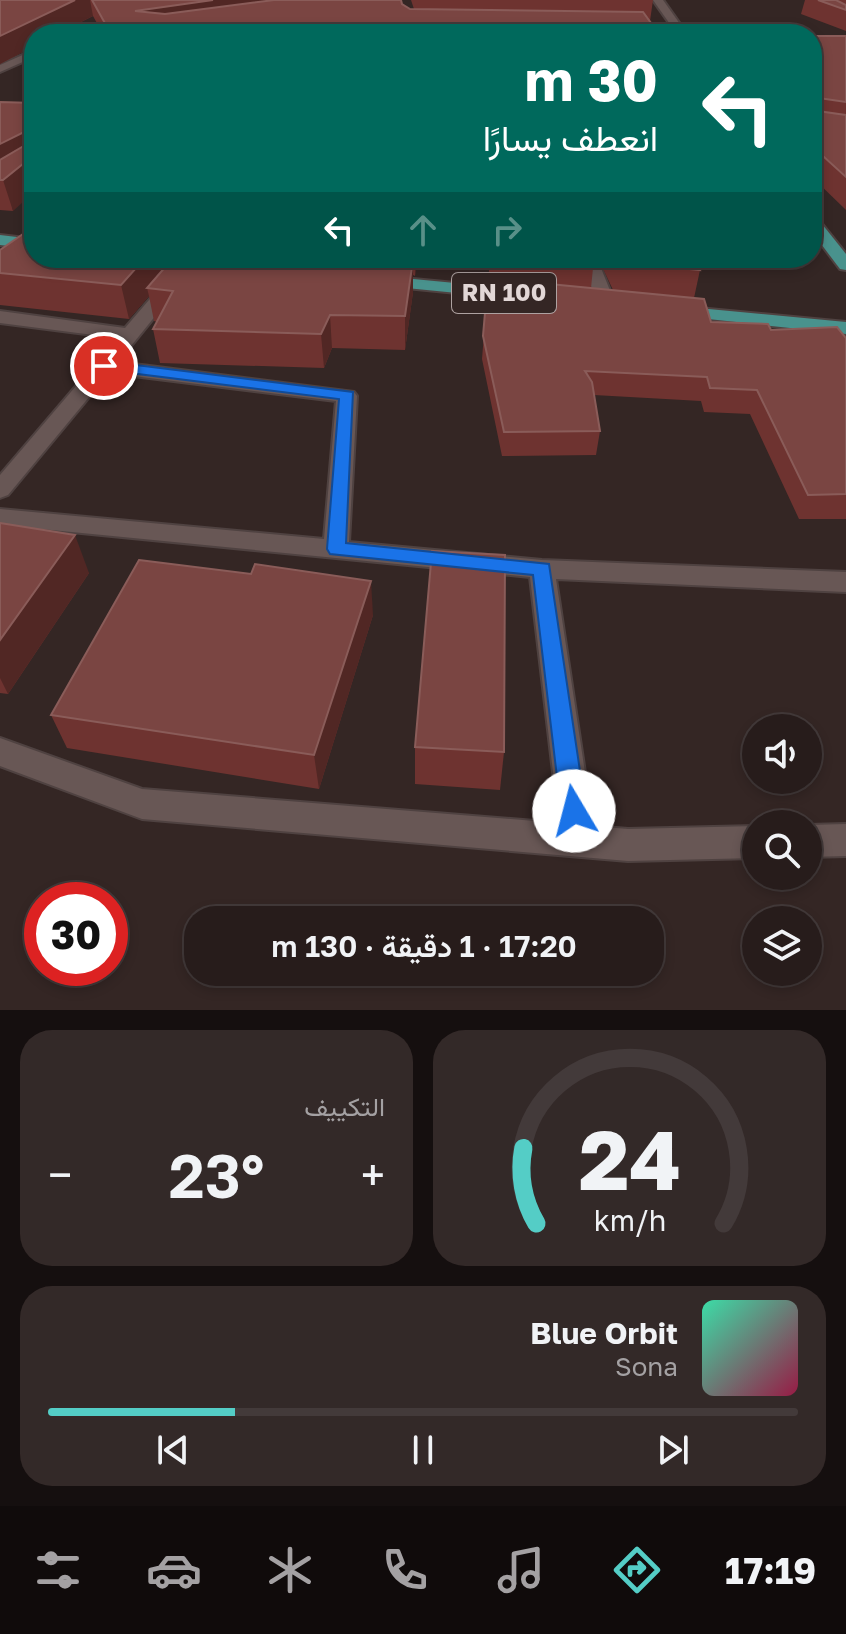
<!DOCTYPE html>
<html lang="ar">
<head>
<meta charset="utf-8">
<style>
  body { margin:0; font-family:"Golos Text",Vazirmatn,sans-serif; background:#332928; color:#f1f3f6; direction:rtl; height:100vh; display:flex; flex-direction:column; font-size:30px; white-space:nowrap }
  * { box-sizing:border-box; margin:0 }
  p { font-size:26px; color:#a4a1a3 }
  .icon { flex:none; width:44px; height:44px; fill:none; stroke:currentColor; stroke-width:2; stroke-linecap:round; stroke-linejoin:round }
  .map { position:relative; height:1010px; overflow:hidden; direction:ltr }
  .sheet { display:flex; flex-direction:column; gap:20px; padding:20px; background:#150f0f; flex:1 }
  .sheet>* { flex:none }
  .banner { position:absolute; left:24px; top:24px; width:798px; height:244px; border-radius:32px; box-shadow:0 4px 12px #0003,0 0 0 2px #433a3a; direction:rtl; background:#00695c; color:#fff; overflow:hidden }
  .fabs { position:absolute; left:742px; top:714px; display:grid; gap:16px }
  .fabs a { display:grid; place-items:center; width:80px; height:80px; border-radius:50%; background:#271c1b; box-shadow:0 4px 12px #0003,0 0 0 2px #433a3a; font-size:40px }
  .speed { position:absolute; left:24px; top:882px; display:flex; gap:16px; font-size:40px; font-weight:700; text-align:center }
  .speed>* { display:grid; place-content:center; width:104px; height:104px; border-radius:50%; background:#271c1b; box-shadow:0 4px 12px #0003,0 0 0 2px #433a3a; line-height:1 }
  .speed .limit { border:12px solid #d22; background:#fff; color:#111 }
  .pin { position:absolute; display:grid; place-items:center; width:68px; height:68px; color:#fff; margin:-34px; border:4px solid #fff; border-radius:50%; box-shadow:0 2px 8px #0007 }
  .me { position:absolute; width:88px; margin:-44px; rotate:352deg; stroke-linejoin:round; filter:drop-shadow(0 0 6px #0008) }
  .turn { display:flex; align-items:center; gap:28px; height:168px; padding:0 32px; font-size:36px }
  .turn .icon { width:104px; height:104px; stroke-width:2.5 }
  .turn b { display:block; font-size:56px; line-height:68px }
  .lanes { display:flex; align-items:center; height:76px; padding:0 32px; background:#0003; justify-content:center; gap:40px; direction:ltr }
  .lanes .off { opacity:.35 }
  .big { font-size:60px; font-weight:600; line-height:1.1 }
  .sheet .widget { flex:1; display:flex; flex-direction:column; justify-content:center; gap:12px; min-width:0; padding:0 28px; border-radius:32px; background:#332928 }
  .sheet .dial { align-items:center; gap:0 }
  .dial svg { height:208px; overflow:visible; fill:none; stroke:#433a3a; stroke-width:7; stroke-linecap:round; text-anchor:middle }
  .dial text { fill:#f1f3f6; stroke:none }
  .song { display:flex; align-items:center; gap:24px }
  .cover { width:96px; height:96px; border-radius:12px; background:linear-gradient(135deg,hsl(160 70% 55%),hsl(340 70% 35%)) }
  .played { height:8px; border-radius:4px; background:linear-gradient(90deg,#54cdc6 25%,#433a3a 25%) }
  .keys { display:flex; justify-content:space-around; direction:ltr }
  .heat { display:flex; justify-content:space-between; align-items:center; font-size:44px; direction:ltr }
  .sheet .tiles { flex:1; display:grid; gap:20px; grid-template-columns:1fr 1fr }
  .widget:last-child { grid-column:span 2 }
  .trip { position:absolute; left:184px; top:906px; width:480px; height:80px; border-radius:32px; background:#271c1b; box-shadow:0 4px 12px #0003,0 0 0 2px #433a3a; font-weight:600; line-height:80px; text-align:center; direction:rtl }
  .tabs { display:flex; height:128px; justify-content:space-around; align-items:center; background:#100b0b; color:#a4a1a3 }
  .tabs .icon { width:56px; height:56px }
  .tabs .selected { color:#54cdc6 }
  .tabs b { font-size:36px; color:#f1f3f6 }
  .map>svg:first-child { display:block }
</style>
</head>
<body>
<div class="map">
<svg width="846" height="1010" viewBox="0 0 846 1010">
  <rect width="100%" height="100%" fill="#342624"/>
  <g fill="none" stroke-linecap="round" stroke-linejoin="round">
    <g stroke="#4f4241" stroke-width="4">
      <g id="street">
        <path d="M621 26H679L684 29 679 32 625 31Z"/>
        <path d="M34 50V57L0 72V65Z"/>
        <path d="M581 258H597L615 303 612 307 606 308 597 303Z"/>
        <path d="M173 278 182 283 118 362 354 392 357 396 349 542 542 560 846 572V592L556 579 593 826 628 829 756 826V858L628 861 142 819 0 766V738L142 789 559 823 530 577 0 525V509L324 539 336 401 109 373 8 495 0 498V475L117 338 0 323V311L125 328 167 279Z"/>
        <path d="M846 824V856L808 857V825Z"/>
      </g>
    </g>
    <g stroke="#4f4241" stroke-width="4">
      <path id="secondary" d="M653 0H663L687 34H677Z"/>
    </g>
    <g stroke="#4f4241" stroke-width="4">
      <g id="primary">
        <path d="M812 217 818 219 846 254V270L840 269 812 232Z"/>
        <path d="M0 235 34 239V249L0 245Z"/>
        <path d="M382 276 517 289 526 294 517 299 376 285V277Z"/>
        <path d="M677 306 846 322V334L671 315V307Z"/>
      </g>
    </g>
    <use href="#street" fill="#685755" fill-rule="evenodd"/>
    <use href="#secondary" fill="#685755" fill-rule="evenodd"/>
    <use href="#primary" fill="#49928d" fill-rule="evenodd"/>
  </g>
  <g fill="#6e3330">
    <path d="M0 0H401L402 4 410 9H414L411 0H653L650 21 659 34H103L93 16 57 34H34V46L0 64Z"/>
    <path d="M805 0H836L839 1V0H846V31L801 14Z"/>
    <path d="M812 36H846V210L812 177Z"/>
    <path d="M0 102 13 211 0 210Z"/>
    <path d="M0 250 172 260 173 258H263L366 261V258H417L415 276 413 275V292L405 350 332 348 324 368 160 363 153 329 157 322 154 321 149 296 129 319 0 305Z"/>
    <path d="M490 258H594L591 288 613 290 598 258H696L700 270 694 298 711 322 846 338V519H799L750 414 704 412 701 401 594 395 600 431 596 455 502 456 482 359Z"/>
    <path d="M0 523 89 573 8 694 0 693Z"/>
    <path d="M373 615 319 789 67 748 51 715Z"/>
    <path d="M415 747 504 752 500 790 415 784Z"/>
  </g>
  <g fill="#512724">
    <path d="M75 0H90L93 16 57 34H34V46L0 64V36Z"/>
    <path d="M213 0H358L140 34 135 11Z"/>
    <path d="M28 130 34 150V192L13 211 3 180 0 179V144Z"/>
    <path d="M145 258H171L173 267 147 288 149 296 129 319 121 285Z"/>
    <path d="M415 258H417L415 276Z"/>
    <path d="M413 260V292L405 350V316Z"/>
    <path d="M330 315 332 348 324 368 321 334Z"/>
    <path d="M75 535 89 573 8 694 0 678V640Z"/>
    <path d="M371 581 373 615 319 789 314 755Z"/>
  </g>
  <g fill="#7a4542" stroke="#8a5c59" stroke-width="2">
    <path d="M0 0H75L0 36Z"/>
    <path d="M92 0H213L135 11 165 14 274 0H401L402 4 410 9 643 12 659 34H111Z"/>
    <path d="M818 0H836L846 5V10Z"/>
    <path d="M812 36H846V102L819 98 815 100 818 111 846 115V177L812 146Z"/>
    <path d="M0 102 34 103V155L3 180H0V160L27 144 28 130 0 144Z"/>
    <path d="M33 227 34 258H145L121 285 0 273V250Z"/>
    <path d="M173 258 366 261V258H393L413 260 405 316 330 315 321 334 153 329 173 291 147 288Z"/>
    <path d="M618 258H696L700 270 621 262Z"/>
    <path d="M488 278 704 299 711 322 768 324 771 330 837 327 846 338V494L808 495 757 390 710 388 707 377 585 371 592 382 600 431 504 432 483 336Z"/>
    <path d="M0 523 75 535 0 640Z"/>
    <path d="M432 551 505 555 504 752 415 747Z"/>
    <path d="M139 560 251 574 255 564 371 581 314 755 51 715Z"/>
  </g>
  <path fill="#1a73e8" stroke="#114b97" stroke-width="2" d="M104 361 353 392 346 543 549 564 586 811 583 819 574 822 565 819 561 811 533 575 330 554 327 549 339 399 98 369V363Z"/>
  <g text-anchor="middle" stroke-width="8" stroke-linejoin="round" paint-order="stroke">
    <rect fill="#342624" stroke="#aea2a1" stroke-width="2" x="452" y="273" width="104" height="40" rx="6"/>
    <g font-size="24" font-weight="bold" fill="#e2d7d6">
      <text x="504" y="301">RN 100</text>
    </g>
  </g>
</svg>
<div class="fabs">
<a><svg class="icon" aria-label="sound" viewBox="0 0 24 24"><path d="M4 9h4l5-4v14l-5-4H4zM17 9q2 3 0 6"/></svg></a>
<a><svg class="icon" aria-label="search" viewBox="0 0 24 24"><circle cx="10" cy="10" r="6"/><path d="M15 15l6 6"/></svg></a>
<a><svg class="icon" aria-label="layers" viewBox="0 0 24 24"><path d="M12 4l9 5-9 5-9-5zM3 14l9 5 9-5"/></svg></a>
</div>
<div class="speed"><div class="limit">30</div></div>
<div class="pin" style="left:104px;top:366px;background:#d93025"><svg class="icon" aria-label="arrive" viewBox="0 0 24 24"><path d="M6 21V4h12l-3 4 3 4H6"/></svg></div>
<svg class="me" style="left:574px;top:811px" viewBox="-20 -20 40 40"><circle r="19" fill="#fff"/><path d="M0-13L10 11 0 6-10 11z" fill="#1a73e8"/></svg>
<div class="trip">17:20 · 1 دقيقة · 130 m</div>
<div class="banner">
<div class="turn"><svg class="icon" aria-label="left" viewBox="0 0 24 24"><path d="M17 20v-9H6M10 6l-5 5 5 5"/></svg><div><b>30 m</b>انعطف يسارًا</div></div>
<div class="lanes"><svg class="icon" aria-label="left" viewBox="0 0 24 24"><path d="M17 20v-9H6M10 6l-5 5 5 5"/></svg><svg class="icon off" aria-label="ahead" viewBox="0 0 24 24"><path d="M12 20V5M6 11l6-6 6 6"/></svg><svg class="icon off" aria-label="right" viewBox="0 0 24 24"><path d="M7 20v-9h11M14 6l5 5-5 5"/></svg></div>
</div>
</div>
<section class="sheet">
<div class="tiles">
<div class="widget dial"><svg viewBox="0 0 100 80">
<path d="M14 69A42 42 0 1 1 86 69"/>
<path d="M14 69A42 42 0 0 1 9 40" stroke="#54cdc6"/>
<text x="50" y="56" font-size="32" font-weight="700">24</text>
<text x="50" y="72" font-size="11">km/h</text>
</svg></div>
<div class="widget"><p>التكييف</p>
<div class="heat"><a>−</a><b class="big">23°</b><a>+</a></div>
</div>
<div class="widget">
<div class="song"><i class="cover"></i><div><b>Blue Orbit</b><p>Sona</p></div></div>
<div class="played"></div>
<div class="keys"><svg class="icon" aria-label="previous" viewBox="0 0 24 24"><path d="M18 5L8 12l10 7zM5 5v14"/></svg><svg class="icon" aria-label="pause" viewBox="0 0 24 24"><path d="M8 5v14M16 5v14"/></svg><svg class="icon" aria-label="next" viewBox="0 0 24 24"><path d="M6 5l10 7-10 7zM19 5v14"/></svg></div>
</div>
</div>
</section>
<nav class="tabs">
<b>17:19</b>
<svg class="icon selected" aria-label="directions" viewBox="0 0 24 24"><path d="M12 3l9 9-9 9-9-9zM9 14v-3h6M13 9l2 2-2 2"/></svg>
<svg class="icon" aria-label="music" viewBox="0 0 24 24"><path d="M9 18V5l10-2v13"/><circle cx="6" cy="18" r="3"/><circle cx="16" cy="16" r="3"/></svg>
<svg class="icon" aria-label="phone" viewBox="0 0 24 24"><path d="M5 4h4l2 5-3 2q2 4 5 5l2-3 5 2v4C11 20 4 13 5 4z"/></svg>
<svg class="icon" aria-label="climate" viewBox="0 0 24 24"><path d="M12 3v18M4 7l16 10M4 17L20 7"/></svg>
<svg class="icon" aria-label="car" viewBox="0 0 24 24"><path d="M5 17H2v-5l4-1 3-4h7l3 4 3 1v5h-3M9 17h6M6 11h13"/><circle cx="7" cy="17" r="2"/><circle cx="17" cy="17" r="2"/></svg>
<svg class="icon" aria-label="filters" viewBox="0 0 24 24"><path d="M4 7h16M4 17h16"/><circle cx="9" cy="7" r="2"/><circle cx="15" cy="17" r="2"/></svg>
</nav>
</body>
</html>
